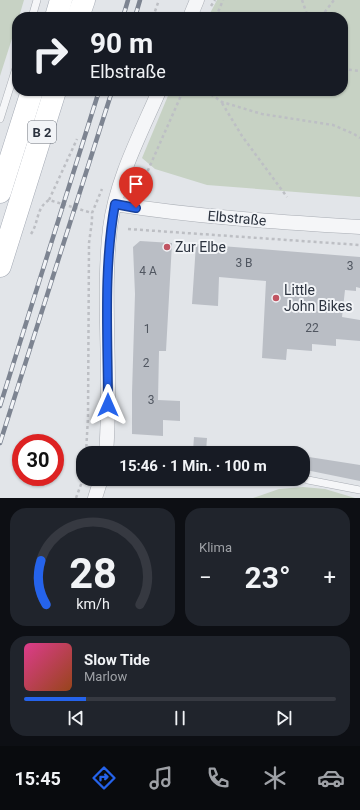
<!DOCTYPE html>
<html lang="de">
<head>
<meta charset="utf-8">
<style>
  body { margin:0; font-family:Roboto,sans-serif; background:#20242c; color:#f1f3f6; height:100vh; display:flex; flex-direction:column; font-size:15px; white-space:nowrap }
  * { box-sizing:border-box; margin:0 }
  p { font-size:13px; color:#9ea1a6 }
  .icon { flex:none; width:22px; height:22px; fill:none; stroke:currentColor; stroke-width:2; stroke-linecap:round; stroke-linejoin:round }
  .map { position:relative; height:498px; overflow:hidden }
  .side { display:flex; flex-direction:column; gap:10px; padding:10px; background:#0d0f14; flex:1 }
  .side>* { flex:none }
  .hud { position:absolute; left:12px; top:12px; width:336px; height:84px; border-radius:16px; box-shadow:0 1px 3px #0004; background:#171b24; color:#f1f3f6; overflow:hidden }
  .speed { position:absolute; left:12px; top:434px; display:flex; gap:8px; font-size:20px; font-weight:700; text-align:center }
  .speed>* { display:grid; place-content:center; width:52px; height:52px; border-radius:50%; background:#171b24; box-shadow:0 1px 3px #0004; line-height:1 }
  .speed .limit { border:6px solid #d22; background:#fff; color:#111 }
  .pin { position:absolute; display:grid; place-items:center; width:34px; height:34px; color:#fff; margin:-41px -17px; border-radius:50% 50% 50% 0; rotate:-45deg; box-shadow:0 0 4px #0007 }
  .pin .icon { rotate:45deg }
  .me { position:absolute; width:44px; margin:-22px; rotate:0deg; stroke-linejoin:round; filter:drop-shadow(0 0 3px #0008) }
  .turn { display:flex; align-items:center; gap:14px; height:84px; padding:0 12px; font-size:18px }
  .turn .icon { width:52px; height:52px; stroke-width:2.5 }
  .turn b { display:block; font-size:28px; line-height:34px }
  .big { font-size:30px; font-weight:700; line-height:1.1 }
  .side .card { flex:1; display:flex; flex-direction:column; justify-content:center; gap:6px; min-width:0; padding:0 14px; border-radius:16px; background:#20242c }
  .side .dial { align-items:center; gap:0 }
  .dial svg { height:104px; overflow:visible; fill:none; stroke:#363941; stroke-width:7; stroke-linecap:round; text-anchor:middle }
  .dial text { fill:#f1f3f6; stroke:none }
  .song { display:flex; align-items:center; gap:12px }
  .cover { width:48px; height:48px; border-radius:6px; background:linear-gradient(135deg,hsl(330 70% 55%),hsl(20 70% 35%)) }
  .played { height:4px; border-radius:2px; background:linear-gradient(90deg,#2563eb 20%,#363941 20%) }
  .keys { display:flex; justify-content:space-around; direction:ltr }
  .heat { display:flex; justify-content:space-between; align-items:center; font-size:22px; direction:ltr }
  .side .tiles { flex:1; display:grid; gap:10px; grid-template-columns:1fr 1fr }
  .card:last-child { grid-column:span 2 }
  .trip { position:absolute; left:76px; top:446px; width:234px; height:40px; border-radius:16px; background:#171b24; box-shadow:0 1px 3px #0004; font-weight:700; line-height:40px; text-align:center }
  .menu { display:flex; height:64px; justify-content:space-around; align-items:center; background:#090b0e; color:#9ea1a6 }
  .menu .icon { width:28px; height:28px }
  .menu .on { color:#2563eb }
  .menu b { font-size:18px; color:#f1f3f6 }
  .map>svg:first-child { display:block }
</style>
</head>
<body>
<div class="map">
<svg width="360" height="498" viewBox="0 0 360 498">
  <rect width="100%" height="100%" fill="#e2e5e9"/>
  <g fill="#c7d2c4">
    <path d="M0 0H24L19 17H17V23L0 76Z"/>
    <path d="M217 0H360V197L207 185 155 169 142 158 170 91H343V17H208Z"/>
    <path d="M303 487 325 489 355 498H253L279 489Z"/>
  </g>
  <g fill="#babec5">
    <path d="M140 241 172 243 166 351H159L158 400 180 401V421L163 420V436L132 434V393L135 294 133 247Z"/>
    <path d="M196 244 360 257V288L356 287V291L345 290 342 317 360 320V341L336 339V346L312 344V351L287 349 286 360 262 358 266 281 219 277 218 306 192 304Z"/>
    <path d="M194 437 207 438 206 452 193 451Z"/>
    <path d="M309 457 360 465V481L306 470Z"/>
  </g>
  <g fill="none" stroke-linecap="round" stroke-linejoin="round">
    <g stroke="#a8acb3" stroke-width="8">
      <g id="service">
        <path d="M32 17 37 0"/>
        <path d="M0 119 17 65"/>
        <path d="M308 480 360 490"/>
      </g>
    </g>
    <g stroke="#a8acb3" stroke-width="15">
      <g id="minor">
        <path d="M190 17 197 0"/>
        <path d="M115 204C196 217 278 222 360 227"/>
        <path d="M106 453C108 431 108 408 108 386 108 334 104 280 110 228 116 180 140 135 159 91"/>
        <path d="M95 498 101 479"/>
      </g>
    </g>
    <g stroke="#a3a9b4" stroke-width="23">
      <g id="primary">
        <path d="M56 17 61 0"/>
        <path d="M78 17 84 0"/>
        <path d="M0 192 32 91"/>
        <path d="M0 266 55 91"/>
      </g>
    </g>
    <g stroke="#bdbfc4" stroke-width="2.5" stroke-dasharray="3 3" stroke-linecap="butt">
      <path d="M302 0 308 17"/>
      <path d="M211 6 215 0"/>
      <path d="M153 17 159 0"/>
      <path d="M216 17 223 0"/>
      <path d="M321 17 334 0"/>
      <path d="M343 69 360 71"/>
      <path d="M206 91 222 102 262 114 333 125 354 134 360 138"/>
      <path d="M222 103 242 136 287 197"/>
      <path d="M138 193 183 91"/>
      <path d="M49 200 77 139"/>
      <path d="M128 229 360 245"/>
      <path d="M31 234C39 222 36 208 49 200L92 213"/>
      <path d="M86 453 88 417 89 243 92 221V213L102 189"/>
      <path d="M76 498 83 479"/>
    </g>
    <use href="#service" stroke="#f5f6f8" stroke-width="7"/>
    <use href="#minor" stroke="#f5f6f8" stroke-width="14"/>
    <use href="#primary" stroke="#fff" stroke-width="22"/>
    <g stroke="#7d8491" stroke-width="4.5">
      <g id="rail">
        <path d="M123 17 128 0"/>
        <path d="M135 17 140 0"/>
        <path d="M0 406 99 91"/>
        <path d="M0 443 112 91"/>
      </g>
    </g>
    <use href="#rail" stroke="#f2f4f7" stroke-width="3" stroke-dasharray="9" stroke-linecap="butt"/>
  </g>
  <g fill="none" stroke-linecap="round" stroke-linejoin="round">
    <g stroke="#184099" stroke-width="10">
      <path id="route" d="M108 405C108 338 103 270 115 204L136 208"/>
    </g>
    <use href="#route" stroke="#2563eb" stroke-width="7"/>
  </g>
  <g fill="#c15462" stroke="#f2f4f7" stroke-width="1.5">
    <circle cx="167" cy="247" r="4"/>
    <circle cx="276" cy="298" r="4"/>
  </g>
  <g text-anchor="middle" stroke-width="4" stroke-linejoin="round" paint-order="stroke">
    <g font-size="12" fill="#505660">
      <text x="244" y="267">3 B</text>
      <text x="350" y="270">3</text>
      <text x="148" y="275">4 A</text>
      <text x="312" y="332">22</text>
      <text x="147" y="333">1</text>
      <text x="146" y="367">2</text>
      <text x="151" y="404">3</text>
    </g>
    <rect fill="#f2f4f7" stroke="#676d76" stroke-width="1" x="28" y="121" width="28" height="22" rx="3"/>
    <g font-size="13" font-weight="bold" fill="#2c333f">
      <text x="42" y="137">B 2</text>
    </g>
    <g font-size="14" fill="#2c333f" stroke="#f2f4f7">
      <text transform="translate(237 218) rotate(5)" y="5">Elbstraße</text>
    </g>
    <g font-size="14" fill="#2c333f" stroke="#f2f4f7" text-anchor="start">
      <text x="175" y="252">Zur Elbe</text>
      <text x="284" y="295">Little<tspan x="284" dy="16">John Bikes</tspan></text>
    </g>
  </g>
</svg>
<div class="speed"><div class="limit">30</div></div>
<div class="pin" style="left:136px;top:208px;background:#d93025"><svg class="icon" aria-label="arrive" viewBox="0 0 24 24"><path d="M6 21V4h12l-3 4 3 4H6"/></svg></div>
<svg class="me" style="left:108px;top:405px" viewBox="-20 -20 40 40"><path d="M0-17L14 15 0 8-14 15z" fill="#2563eb" stroke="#fff" stroke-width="4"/></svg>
<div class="trip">15:46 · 1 Min. · 100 m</div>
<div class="hud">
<div class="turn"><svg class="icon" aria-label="right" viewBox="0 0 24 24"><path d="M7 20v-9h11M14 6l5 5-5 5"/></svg><div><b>90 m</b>Elbstraße</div></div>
</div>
</div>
<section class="side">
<div class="tiles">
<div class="card dial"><svg viewBox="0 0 100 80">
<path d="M14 69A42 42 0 1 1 86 69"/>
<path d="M14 69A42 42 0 0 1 10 35" stroke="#2563eb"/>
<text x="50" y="56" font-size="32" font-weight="700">28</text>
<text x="50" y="72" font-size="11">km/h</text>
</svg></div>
<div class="card"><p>Klima</p>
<div class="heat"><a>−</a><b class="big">23°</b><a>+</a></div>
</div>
<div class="card">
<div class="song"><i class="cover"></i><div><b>Slow Tide</b><p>Marlow</p></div></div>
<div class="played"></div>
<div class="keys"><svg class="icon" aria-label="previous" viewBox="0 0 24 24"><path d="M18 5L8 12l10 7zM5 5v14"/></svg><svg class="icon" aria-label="pause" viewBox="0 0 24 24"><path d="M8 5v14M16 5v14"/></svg><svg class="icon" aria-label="next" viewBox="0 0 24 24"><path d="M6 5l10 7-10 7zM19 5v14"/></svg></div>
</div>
</div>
</section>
<nav class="menu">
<b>15:45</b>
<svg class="icon on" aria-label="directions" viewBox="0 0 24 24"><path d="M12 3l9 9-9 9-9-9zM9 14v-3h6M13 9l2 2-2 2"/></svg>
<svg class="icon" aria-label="music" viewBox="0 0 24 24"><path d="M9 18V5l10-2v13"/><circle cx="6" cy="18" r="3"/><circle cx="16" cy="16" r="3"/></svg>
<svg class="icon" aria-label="phone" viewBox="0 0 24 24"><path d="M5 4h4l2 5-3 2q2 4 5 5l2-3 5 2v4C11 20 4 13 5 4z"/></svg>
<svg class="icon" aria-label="climate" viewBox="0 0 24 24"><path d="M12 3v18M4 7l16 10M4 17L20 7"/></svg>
<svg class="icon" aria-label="car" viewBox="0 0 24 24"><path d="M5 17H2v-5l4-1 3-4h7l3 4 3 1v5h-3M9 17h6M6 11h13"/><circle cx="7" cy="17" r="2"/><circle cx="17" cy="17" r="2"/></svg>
</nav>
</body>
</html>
